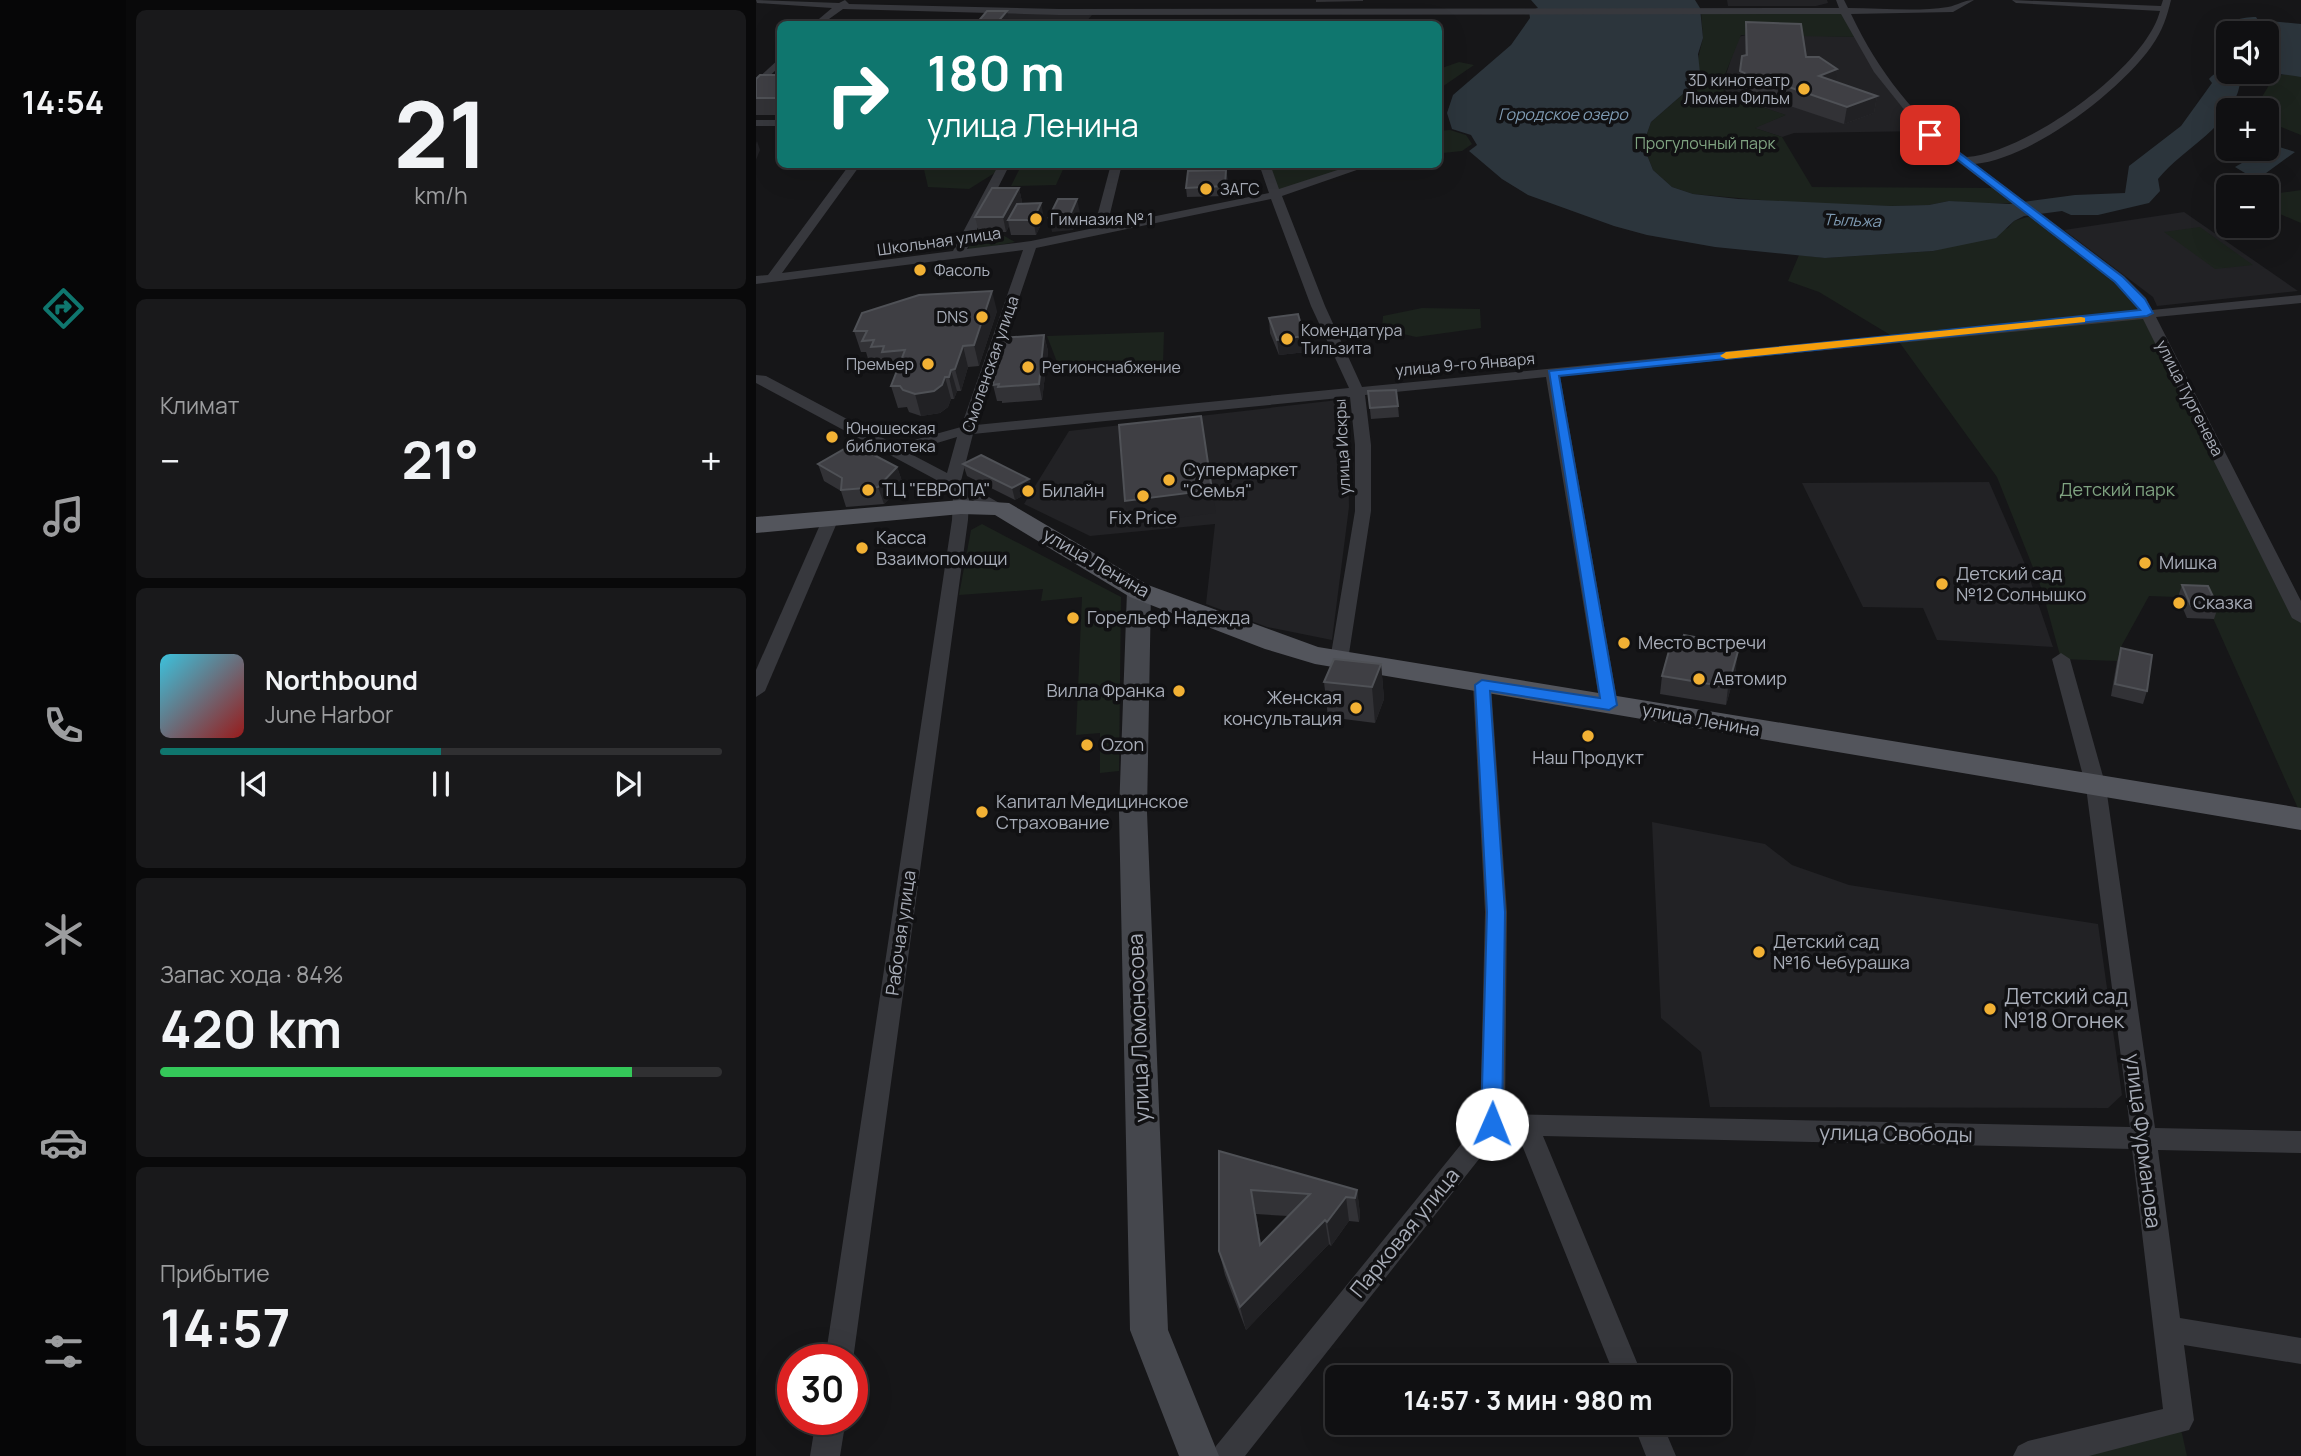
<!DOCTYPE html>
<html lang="ru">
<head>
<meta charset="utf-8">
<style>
  body { margin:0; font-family:Manrope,sans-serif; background:#19191b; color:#f1f3f6; height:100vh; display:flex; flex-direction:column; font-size:26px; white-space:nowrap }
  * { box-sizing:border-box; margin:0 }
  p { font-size:23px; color:#9c9d9f }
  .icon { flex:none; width:38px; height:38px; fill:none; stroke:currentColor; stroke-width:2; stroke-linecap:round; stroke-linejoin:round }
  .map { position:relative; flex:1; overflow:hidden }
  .drawer { display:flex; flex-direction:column; gap:10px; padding:10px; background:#09090a; width:630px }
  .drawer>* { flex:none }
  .hud { position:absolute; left:21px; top:21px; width:665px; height:147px; border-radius:10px; box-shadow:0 7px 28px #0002,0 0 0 2px #303032; background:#0f766e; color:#fff; overflow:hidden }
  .fabs { position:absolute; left:1460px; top:21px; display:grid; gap:14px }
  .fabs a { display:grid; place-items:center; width:63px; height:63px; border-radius:10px; background:#101012; box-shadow:0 7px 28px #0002,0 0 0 2px #303032; font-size:35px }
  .speed { position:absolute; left:21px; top:1344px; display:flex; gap:14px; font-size:35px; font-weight:700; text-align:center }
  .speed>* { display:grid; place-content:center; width:91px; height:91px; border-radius:50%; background:#101012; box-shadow:0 7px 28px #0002,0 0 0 2px #303032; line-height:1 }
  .speed .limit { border:10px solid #d22; background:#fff; color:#111 }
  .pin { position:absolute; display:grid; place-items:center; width:60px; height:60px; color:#fff; margin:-30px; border-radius:14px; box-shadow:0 4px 10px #0006 }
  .me { position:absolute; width:77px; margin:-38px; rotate:1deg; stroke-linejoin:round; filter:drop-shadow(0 0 5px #0008) }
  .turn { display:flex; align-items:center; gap:24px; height:147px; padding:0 35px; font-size:32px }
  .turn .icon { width:91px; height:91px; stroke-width:2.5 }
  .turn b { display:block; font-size:49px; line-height:60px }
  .big { font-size:52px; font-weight:700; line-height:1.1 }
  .drawer .widget { flex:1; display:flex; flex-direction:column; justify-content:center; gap:10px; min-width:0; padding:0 24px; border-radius:10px; background:#19191b }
  .drawer .dial { align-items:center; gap:0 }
  .dial b { font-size:91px; line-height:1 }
  .song { display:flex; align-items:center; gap:21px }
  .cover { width:84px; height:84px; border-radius:10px; background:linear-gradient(135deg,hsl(190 70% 55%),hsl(0 70% 35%)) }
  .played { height:7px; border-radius:4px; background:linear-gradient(90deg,#0f766e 50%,#303032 50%) }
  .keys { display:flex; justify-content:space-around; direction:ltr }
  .heat { display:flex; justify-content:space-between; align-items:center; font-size:38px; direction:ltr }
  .charge { height:10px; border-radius:5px; background:linear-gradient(90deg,#34c759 84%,#303032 0) }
  .trip { position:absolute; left:569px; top:1365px; width:406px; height:70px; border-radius:10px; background:#101012; box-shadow:0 7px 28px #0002,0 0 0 2px #303032; font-weight:700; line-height:70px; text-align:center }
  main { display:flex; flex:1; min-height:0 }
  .tabs { display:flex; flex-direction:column; width:126px; justify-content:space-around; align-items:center; background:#060607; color:#9c9d9f }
  .tabs .icon { width:49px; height:49px }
  .tabs .on { color:#0f766e }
  .tabs b { font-size:32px; color:#f1f3f6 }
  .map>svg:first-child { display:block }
</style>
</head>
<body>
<main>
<nav class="tabs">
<b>14:54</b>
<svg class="icon on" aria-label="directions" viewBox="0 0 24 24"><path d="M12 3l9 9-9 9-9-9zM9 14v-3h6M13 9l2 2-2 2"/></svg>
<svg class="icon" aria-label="music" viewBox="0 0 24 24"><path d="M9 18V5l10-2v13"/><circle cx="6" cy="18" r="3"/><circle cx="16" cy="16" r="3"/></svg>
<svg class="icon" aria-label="phone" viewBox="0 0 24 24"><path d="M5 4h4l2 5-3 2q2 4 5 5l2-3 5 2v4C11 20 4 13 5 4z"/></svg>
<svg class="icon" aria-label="climate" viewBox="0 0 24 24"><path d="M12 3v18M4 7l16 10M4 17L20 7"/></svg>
<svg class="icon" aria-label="car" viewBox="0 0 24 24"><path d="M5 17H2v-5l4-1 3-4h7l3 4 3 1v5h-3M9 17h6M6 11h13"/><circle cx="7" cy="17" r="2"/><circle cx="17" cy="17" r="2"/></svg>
<svg class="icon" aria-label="filters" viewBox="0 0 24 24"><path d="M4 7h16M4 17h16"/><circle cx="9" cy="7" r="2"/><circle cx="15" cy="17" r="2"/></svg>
</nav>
<section class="drawer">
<div class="widget dial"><b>21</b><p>km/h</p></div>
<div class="widget"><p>Климат</p>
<div class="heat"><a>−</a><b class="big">21°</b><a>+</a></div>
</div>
<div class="widget">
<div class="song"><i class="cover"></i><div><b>Northbound</b><p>June Harbor</p></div></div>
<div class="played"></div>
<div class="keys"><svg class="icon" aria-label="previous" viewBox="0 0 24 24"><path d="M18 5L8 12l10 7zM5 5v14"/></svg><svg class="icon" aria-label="pause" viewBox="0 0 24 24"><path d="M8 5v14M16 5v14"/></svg><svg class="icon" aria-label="next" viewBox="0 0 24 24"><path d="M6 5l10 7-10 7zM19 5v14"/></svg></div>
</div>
<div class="widget"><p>Запас хода · 84%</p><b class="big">420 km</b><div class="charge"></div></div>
<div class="widget"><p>Прибытие</p><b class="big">14:57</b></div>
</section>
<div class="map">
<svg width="1545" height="1456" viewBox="0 0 1545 1456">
  <rect width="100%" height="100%" fill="#161618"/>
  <g fill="#222225">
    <path d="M971 0H1071L1072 3 1060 6H972Z"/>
    <path d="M242 13 336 15 328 24H233Z"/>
    <path d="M994 34 1103 37 1127 75 1171 131 1038 133 1026 137 998 128 1029 115 976 97 966 87 982 37Z"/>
    <path d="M1428 212 1542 291 1401 306 1397 297 1308 230Z"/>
    <path d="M591 399 593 507 576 640 511 627 450 604 459 524 334 536 268 504 313 431Z"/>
    <path d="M1233 482 1268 562 1297 647 1181 640 1167 608 1107 607 1046 483Z"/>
    <path d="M896 822 1009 844 1036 865 1093 885 1342 924 1366 1095 1352 1108 954 1107 945 1052 905 1018Z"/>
  </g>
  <g fill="#1c231d">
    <path d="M1089 11 1103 37 985 35 966 82 968 92 976 97 1030 115 999 128 1026 137 1056 187 1242 188 1261 203 1224 204 1193 201 1173 205 1135 206 1051 204 937 194 916 187 897 170 887 145 895 122 935 87 947 38 945 12Z"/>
    <path d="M703 62 718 65 683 89V69Z"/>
    <path d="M1545 70V135L1510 121V110H1498L1518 77Z"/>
    <path d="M694 130 710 135 716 144 706 151 687 153 683 145V131Z"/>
    <path d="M266 164H309V165L300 185 255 186Z"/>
    <path d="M508 164 613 165 518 195Z"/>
    <path d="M167 165 245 169 213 189 172 187Z"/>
    <path d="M1545 190V223L1510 208V195Z"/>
    <path d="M1278 215 1385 301 1545 618V815L1448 598 1393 596 1366 645 1361 661 1305 659 1286 590 1241 477 1141 339 1063 292 1032 281 1043 255 1069 258 1177 251 1252 228 1258 221Z"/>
    <path d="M225 223 259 242 211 251Z"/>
    <path d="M1444 227 1497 265 1459 269 1408 232Z"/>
    <path d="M666 308 724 309 725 328 660 337 626 329 627 316Z"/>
    <path d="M408 332 407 365 306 375 291 336Z"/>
    <path d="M226 524 365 597 363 771 344 773V733L320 735 326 597 285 601 287 589 203 595 215 530Z"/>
    <path d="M1423 1420 1431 1456H1272Z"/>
  </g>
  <g fill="#2c353c">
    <path d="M775 0H939L944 8 947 38 942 54 944 73 935 87 895 122 887 145 897 170 916 187 937 194 982 199 1135 206 1173 205 1193 201 1253 204 1319 195 1369 193 1373 166 1425 126 1456 83 1453 79C1465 64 1491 72 1510 72V33H1472V45L1462 38C1466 21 1485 17 1500 17L1502 20 1545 24V77C1523 73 1504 71 1484 84 1476 127 1428 147 1402 179L1404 191 1393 203 1342 215H1315L1306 211 1268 216 1258 221 1240 238 1177 251 1069 258 959 247 891 235 858 226 772 195 746 179 713 151 721 145 715 135 696 129 691 113 697 95 755 45 774 18 773 11 782 8Z"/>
    <path d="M1514 144 1539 152 1506 176 1489 173 1479 167 1510 149Z"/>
  </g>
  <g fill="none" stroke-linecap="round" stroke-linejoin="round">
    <g fill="#37383d" fill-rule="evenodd">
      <path d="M0 0 83 3 89 0 93 4 303 9 1083 8 1080 0H1088L1092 8C1125 8 1160 12 1192 7 1202 5 1208 0 1218 0L1197 12 1095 14C1122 71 1160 120 1211 157 1269 153 1389 69 1404 11L1260 3 1256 0 1405 6 1407 0H1415C1411 16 1407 30 1395 47 1362 93 1276 158 1219 164L1368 276 1390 298 1396 310 1545 295V303L1400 317 1545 601V623L1536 618 1387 319 804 376 862 705 860 709H846L844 705 790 377 609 395 615 445V511L592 660 583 666 574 660 599 511V445L594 397 217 434 205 481 252 508 250 511H238L213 498 212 520 97 1360H69L196 520 197 496 188 484 0 383V375L10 376 140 445 205 427 267 250 0 284V276L12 275 94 164H105L26 273 197 251 243 164H254L211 249 275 241 338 228 355 164H366L351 226 513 193 503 164H514L523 189 600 164H618L526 196 569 306 606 387 1383 311 1379 303 1358 282 1170 137 1118 72 1085 14 303 15 87 9 66 24H57L76 8 1 3ZM515 199 555 306 593 388 220 425 280 248ZM201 437 191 473 151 452Z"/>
      <path d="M24 58V66L0 89V80Z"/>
      <rect x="0" y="120" width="24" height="6"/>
      <path d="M75 513 83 518 9 691 0 697V670L67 518Z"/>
      <path d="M1305 653 1314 659 1350 787 1399 1128 1545 1131V1153L1402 1150 1424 1318 1545 1338V1364L1428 1345 1438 1420 1433 1430 1333 1456H1257L1262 1446 1272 1441 1407 1409 1376 1149 787 1136 887 1377H859L762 1135H742L489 1456H455L460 1446 724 1121 729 912 717 685 719 681H733L735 685 751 912 749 1114 1374 1127 1330 787 1296 659Z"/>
      <path d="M60 1419H90L84 1456H54Z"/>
      <path d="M877 1423H906L920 1456H890Z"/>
    </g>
    <path fill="#45474d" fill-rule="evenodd" d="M383 584 391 586 395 591 391 812 412 1330 463 1456H423L374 1330 363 812 371 591 375 586Z"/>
    <path fill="#53555c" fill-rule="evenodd" d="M205 500 253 503 392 585 562 647 1545 808V830L559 664 509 649 374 597 239 515 205 514 0 533V517Z"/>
  </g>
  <g fill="#323236" fill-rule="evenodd">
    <path d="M560 0H607V1L560 2Z"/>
    <path d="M990 22 1050 57 1081 69 1079 81 1121 96 1118 113 1088 124 1028 104 1021 105 1009 97 994 95 982 89 984 71 989 55V38Z"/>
    <path d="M24 75V115H0V79Z"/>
    <path d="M472 179 470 196 431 197 430 188Z"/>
    <path d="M263 188 266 202 265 204 288 218 280 235H255L253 226 250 232H223L219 217Z"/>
    <path d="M241 311 223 366 212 367 205 391H201L198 399H195L192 407 184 413 165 416 153 412 151 407 142 408 135 386 141 372 133 373 131 368H121L119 362H113L110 352H105L98 331Z"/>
    <path d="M513 318 548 336 550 352 523 355 514 333Z"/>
    <path d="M288 335 292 351 286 400 246 403V401H241L237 385Z"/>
    <path d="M612 391 642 406 643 417 615 419Z"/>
    <path d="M62 464 141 467 147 484 128 504 90 507 85 491 68 481Z"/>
    <path d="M207 464 273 479 276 490 259 500 211 476Z"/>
    <path d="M1426 585 1462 607 1458 619 1431 618 1422 597Z"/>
    <path d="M943 644 980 669 970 705 904 694 906 676Z"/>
    <path d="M1365 648 1391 691 1387 704 1355 696 1361 661Z"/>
    <path d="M625 664 628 699 619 723 572 717 568 682Z"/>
    <path d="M463 1151 601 1190 604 1214 603 1222 593 1221 575 1246 573 1244 490 1330 469 1275 463 1251ZM500 1214 532 1216 505 1244Z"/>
  </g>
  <g fill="#212124">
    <path d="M251 11 253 23 252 24H240Z"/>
    <path d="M1081 69 1079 87 1063 76Z"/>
    <path d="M1030 86 1028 104 1021 105 1022 87Z"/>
    <path d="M1121 96 1118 113 1088 124 1091 107Z"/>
    <path d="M1 141 4 150 0 160V144Z"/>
    <path d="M470 170 472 179 470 196 469 186Z"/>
    <path d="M263 188 266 202 256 220H252L253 226 250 232 247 217Z"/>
    <path d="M321 199 324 213 317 230 296 232 293 217Z"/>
    <path d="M285 203 288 218 280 235 277 220Z"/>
    <path d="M236 291 241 311 223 366 218 345Z"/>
    <path d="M288 335 292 351 286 400 283 384Z"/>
    <path d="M548 336 550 352 523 355 521 340Z"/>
    <path d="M207 346 212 367 205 391 199 369Z"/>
    <path d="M195 370 201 391 198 399 193 377Z"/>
    <path d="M189 377 195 399 192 407 184 413 165 416 159 394Z"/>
    <path d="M445 416 460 513 373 524 369 501Z"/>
    <path d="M141 467 147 484 128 504 122 487Z"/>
    <path d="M273 479 276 490 259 500 256 488Z"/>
    <path d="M982 651 980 669 970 705 972 687Z"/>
    <path d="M625 664 628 699 619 723 616 687Z"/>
    <path d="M495 1190 500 1214 509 1269 504 1245Z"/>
    <path d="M601 1190 604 1214 603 1222 599 1198Z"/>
    <path d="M590 1197 593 1221 575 1246 571 1222Z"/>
    <path d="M569 1220 573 1244 490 1330 484 1307Z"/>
  </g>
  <g fill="#3f3f44" stroke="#4f5156" stroke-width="2" fill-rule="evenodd">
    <path d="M231 11H251L240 24H220Z"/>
    <path d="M990 22 1045 24 1050 57H1063L1081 69 1063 76 1121 96 1091 107 1030 86 1022 87 1010 79 996 77 984 71 986 56 991 55Z"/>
    <path d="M4 75H24V98H0V79Z"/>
    <path d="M470 170 469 186 430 188 432 171Z"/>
    <path d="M236 188H263L247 217H219Z"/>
    <path d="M302 199H321L314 215 293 217Z"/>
    <path d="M285 203 277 220H252L261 204Z"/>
    <path d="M236 291 218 345 207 346 199 369 195 370 193 377H189L186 385 178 391 159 394 147 390 144 386H135L149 350 126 352 128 346 115 347 118 340 106 341 111 331H98L106 313 163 295Z"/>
    <path d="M542 314 548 336 521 340 513 318Z"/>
    <path d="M288 335 283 384 242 387 243 384 237 385 244 338Z"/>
    <path d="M640 390 642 406 614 408 612 391Z"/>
    <path d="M445 416 456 490 369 501 363 425Z"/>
    <path d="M97 444 141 467 122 487 85 490 86 478 62 464Z"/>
    <path d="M225 455 273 479 256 488 207 464Z"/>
    <path d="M1426 585 1452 586 1462 607 1435 606Z"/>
    <path d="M928 635 944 638 942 644 982 651 972 687 906 676 916 640 925 642Z"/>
    <path d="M1365 648 1396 655 1391 691 1359 684Z"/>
    <path d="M578 659 625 664 616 687 568 682Z"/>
    <path d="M463 1151 601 1190 599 1198 590 1197 571 1222 569 1220 484 1307 463 1251ZM495 1190 554 1194 504 1245Z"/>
  </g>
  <path fill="#1a73e8" stroke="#114b97" stroke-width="2" d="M1171 133H1177L1367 277 1389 299 1397 313 1391 316 803 376 861 705 853 710 734 691 749 912 746 1124 743 1130 736 1133 728 1130 725 1124 731 912 719 685 726 680 844 698 793 371 1384 310 1359 282 1171 136Z"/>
  <path fill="#f59e0b" d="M1325 317 1329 318V322L970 359 964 356 970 352Z"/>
  <g fill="#f2b134" stroke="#111113" stroke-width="2.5">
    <circle cx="1048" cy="89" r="7"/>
    <circle cx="450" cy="189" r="7"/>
    <circle cx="280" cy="219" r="7"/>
    <circle cx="164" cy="270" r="7"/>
    <circle cx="226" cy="317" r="7"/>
    <circle cx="531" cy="339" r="7"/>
    <circle cx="172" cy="364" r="7"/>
    <circle cx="272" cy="367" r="7"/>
    <circle cx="76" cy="437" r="7"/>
    <circle cx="413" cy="480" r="7"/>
    <circle cx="112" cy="490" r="7"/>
    <circle cx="272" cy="491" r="7"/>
    <circle cx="387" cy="496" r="7"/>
    <circle cx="106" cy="548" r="7"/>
    <circle cx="1389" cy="563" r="7"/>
    <circle cx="1186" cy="584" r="7"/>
    <circle cx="1423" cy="603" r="7"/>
    <circle cx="317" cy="618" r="7"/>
    <circle cx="868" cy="643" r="7"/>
    <circle cx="943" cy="679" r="7"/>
    <circle cx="423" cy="691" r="7"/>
    <circle cx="600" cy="708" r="7"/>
    <circle cx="832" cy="736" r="7"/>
    <circle cx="331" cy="745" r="7"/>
    <circle cx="226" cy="812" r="7"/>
    <circle cx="1003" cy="952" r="7"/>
    <circle cx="1234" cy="1009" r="7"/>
  </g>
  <g text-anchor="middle" stroke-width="7" stroke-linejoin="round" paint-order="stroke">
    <g font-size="16" fill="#a8adb8" stroke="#111113" text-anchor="start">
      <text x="1034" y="86" text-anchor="end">3D кинотеатр<tspan x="1034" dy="18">Люмен Фильм</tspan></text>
      <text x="464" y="195">ЗАГС</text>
      <text x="294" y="225">Гимназия № 1</text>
      <text x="178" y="276">Фасоль</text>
      <text x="212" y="323" text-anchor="end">DNS</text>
      <text x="545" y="336">Комендатура<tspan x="545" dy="18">Тильзита</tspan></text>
      <text x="158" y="370" text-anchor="end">Премьер</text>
      <text x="286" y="373">Регионснабжение</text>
      <text x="90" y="434">Юношеская<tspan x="90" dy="18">библиотека</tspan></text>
    </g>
    <g font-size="16" font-style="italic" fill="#7f9bb3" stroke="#111113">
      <text x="807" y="120">Городское озеро</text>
      <text transform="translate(1096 220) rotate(2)" y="6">Тыльжа</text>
    </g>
    <g font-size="16" fill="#7fa381" stroke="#111113">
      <text x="949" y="149">Прогулочный парк</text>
    </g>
    <g font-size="16" fill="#a8adb8" stroke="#111113">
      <text transform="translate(183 241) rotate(-8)" y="6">Школьная улица</text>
      <text transform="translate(234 364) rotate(-71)" y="6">Смоленская улица</text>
      <text transform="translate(709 364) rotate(-5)" y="6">улица 9-го Января</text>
      <text transform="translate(1434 398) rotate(63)" y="6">улица Тургенева</text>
      <text transform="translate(586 447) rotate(-93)" y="6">улица Искры</text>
    </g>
    <g font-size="18" fill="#a8adb8" stroke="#111113" text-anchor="start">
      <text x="427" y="476">Супермаркет<tspan x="427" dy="21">"Семья"</tspan></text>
      <text x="126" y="496">ТЦ "ЕВРОПА"</text>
      <text x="286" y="497">Билайн</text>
      <text x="387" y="524" text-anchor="middle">Fix Price</text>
      <text x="120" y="544">Касса<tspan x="120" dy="21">Взаимопомощи</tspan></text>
      <text x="1403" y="569">Мишка</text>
      <text x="1200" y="580">Детский сад<tspan x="1200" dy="21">№12 Солнышко</tspan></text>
      <text x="1437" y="609">Сказка</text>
      <text x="331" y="624">Горельеф Надежда</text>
      <text x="882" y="649">Место встречи</text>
      <text x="957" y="685">Автомир</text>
      <text x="409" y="697" text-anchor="end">Вилла Франка</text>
      <text x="586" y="704" text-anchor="end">Женская<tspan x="586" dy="21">консультация</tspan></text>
      <text x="345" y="751">Ozon</text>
      <text x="832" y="764" text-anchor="middle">Наш Продукт</text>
      <text x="240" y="808">Капитал Медицинское<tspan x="240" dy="21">Страхование</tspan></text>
      <text x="1017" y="948">Детский сад<tspan x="1017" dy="21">№16 Чебурашка</tspan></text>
    </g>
    <g font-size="18" fill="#7fa381" stroke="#111113">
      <text x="1361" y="496">Детский парк</text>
    </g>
    <g font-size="18" fill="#a8adb8" stroke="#111113">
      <text transform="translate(340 563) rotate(30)" y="6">улица Ленина</text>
      <text transform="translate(945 720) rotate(10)" y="6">улица Ленина</text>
      <text transform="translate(145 933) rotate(-82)" y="6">Рабочая улица</text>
    </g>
    <g font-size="21" fill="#a8adb8" stroke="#111113" text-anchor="start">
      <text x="1248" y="1004">Детский сад<tspan x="1248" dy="24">№18 Огонек</tspan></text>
    </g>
    <g font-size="21" fill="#a8adb8" stroke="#111113">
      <text transform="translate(383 1028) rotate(-92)" y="7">улица Ломоносова</text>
      <text transform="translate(1140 1134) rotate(1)" y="7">улица Свободы</text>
      <text transform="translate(1387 1141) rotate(83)" y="7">улица Фурманова</text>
      <text transform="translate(649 1233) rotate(-51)" y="7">Парковая улица</text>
    </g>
  </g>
</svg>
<div class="fabs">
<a><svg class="icon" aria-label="sound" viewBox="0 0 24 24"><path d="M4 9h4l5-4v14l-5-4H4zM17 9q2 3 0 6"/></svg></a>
<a>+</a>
<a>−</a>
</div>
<div class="speed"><div class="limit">30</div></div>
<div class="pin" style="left:1174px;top:135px;background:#d93025"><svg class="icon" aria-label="arrive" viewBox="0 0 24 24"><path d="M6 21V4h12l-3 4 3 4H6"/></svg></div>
<svg class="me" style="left:736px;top:1124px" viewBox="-20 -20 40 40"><circle r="19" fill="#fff"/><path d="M0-13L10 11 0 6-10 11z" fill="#1a73e8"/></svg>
<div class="trip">14:57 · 3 мин · 980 m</div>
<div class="hud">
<div class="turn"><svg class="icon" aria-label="right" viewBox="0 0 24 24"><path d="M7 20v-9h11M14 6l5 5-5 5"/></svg><div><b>180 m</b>улица Ленина</div></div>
</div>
</div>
</main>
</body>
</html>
